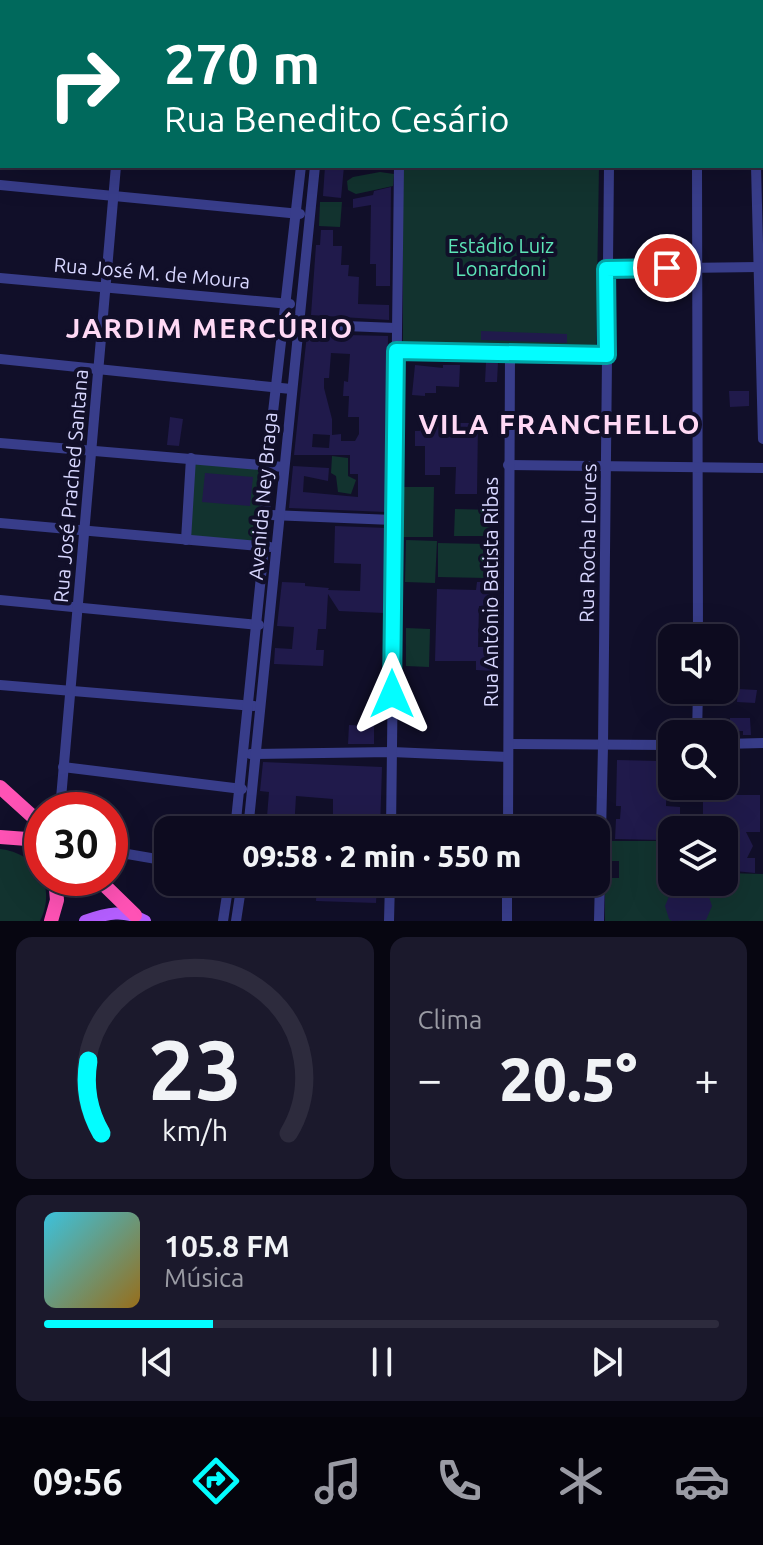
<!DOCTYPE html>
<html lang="pt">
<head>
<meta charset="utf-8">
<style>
  body { margin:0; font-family:Ubuntu,sans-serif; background:#1b192c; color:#f1f3f6; height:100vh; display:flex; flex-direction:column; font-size:30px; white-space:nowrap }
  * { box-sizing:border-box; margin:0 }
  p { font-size:26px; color:#9a9ba4 }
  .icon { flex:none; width:44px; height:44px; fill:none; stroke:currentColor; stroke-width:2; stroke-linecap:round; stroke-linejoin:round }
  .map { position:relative; height:921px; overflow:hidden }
  .side { display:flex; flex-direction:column; gap:16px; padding:16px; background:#070611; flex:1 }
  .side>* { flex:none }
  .hud { position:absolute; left:0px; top:0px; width:764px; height:168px; box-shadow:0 8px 32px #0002,0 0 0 2px #2d2b3d; background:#00695c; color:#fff; overflow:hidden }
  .controls { position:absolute; left:658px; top:624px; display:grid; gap:16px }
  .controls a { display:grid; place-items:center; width:80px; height:80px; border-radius:16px; background:#0d0b1f; box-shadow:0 8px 32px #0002,0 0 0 2px #2d2b3d; font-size:40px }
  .speed { position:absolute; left:24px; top:792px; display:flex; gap:16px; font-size:40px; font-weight:700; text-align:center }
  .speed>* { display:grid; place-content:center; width:104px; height:104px; border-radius:50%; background:#0d0b1f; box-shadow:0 8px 32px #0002,0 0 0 2px #2d2b3d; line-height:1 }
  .speed .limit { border:12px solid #d22; background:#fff; color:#111 }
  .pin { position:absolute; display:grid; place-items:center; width:68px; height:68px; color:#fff; margin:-34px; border:4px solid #fff; border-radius:50%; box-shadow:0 2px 8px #0007 }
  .me { position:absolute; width:88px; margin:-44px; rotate:0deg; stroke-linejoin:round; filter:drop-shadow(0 0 6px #0008) }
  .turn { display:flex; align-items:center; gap:28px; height:168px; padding:0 32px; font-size:36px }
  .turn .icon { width:104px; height:104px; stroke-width:2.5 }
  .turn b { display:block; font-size:56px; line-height:68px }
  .big { font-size:60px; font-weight:800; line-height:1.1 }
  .side .card { flex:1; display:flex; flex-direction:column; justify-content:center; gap:12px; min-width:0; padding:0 28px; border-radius:16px; background:#1b192c }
  .side .dial { align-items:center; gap:0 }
  .dial svg { height:208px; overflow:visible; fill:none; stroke:#2d2b3d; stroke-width:7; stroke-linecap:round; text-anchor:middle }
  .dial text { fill:#f1f3f6; stroke:none }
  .song { display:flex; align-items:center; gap:24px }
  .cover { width:96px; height:96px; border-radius:12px; background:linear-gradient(135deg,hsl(190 70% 55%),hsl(40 70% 35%)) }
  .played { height:8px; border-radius:4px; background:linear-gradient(90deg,#03fdff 25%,#2d2b3d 25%) }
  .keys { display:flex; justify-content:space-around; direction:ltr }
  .heat { display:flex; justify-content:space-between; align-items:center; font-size:44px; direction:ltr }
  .side .tiles { flex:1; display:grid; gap:16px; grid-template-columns:1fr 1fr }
  .card:last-child { grid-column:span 2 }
  .trip { position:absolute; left:154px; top:816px; width:456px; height:80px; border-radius:16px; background:#0d0b1f; box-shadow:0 8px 32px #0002,0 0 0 2px #2d2b3d; font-weight:800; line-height:80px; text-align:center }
  .dock { display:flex; height:128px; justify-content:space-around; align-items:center; background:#05040c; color:#9a9ba4 }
  .dock .icon { width:56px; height:56px }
  .dock .current { color:#03fdff }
  .dock b { font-size:36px; color:#f1f3f6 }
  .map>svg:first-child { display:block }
</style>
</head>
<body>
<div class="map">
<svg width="763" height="921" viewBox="0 0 763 921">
  <rect width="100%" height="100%" fill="#110f29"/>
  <g fill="#12332f">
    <path d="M403 166H599L596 349 403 344Z"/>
    <path d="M380 172 394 174 393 186 356 194 348 190 347 181 353 177Z"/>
    <path d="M320 202H342L340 227 319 226Z"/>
    <path d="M332 456 348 458V476L356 480 351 494 338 492 336 476 331 473Z"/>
    <path d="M193 461 266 466 261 544 188 538Z"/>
    <path d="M403 487H434L433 537H402Z"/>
    <path d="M455 509 494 510 493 536H454Z"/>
    <path d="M406 540 437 541 435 583 405 582Z"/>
    <path d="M438 543 486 544V578L438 577Z"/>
    <path d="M406 628 430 629 429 667 406 666Z"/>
    <path d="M611 841H659V878L672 862V882H724V873L763 874V921H605V878H619V861H611Z"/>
    <path d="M0 849C37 853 57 887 40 921H0Z"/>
  </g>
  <g fill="#201a4b" fill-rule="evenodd">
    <path d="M325 166H344L341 198 323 196Z"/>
    <path d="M391 187 390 286H376V264H370L371 205 353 208V199L373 195 374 191Z"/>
    <path d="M321 230H333V246H342L341 265H349L348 276 359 277 358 304 389 305V320L311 315 316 245H320Z"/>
    <path d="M481 331 567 334V343L481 340Z"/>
    <path d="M307 334 388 336 386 512 289 508 293 466 329 468 328 481 304 476 303 492 358 497V474H350V455H294ZM331 353 350 354 348 382 344 381 343 396H349L348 417H359V434L355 441H341V434L332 435V419L324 388V378H329ZM313 434 330 435 329 448 312 447Z"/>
    <path d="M486 362H498L497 382H485Z"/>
    <path d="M415 365 443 368V365H460L459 387 436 386V393H425V396L412 395Z"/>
    <path d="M729 391H749V406L730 407Z"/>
    <path d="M170 417 183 419 179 446 167 445Z"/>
    <path d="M420 417H444V423H478L477 494H455L456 467H440V475H425V446H415V431H420Z"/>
    <path d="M205 473 253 477 250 506 202 502Z"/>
    <path d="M335 526 387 528 384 613 339 611 328 594 326 629H318L316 650H324L323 666 274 664 275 648 292 649 294 627 277 626 282 582 305 583V586L329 588 328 590 360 591 361 564 334 563Z"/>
    <path d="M477 582H493V607L479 606 478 647H493V671L476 670V661H435L437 589 476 590Z"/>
    <path d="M738 689 757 690 755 703 737 702Z"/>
    <path d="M730 718H750L751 735H743V731H730Z"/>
    <path d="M349 725 374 726V744H348Z"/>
    <path d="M617 760 659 761 658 770H667L666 806 680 807V830H672V851L661 850V840L615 839 616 819H620L621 806H616Z"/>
    <path d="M263 762 382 767 380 830H333V799L296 796 294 830 266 829 269 792 260 791Z"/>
    <path d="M703 795H760V832H746L753 846 747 858H755V873L724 870V830H703Z"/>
    <path d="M667 881 712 882 713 889 708 894 712 906 706 920 672 921 669 919 665 906 670 894 663 890 662 886Z"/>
    <path d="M317 882H377L376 903 316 901Z"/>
  </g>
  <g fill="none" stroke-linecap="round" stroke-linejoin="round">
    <g stroke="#383d8a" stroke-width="10">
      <path d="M694 0V2"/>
      <path d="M750 0V2"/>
      <path d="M70 2 71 0"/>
      <path d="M131 2V0"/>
      <path d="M320 2V0"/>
      <path d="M331 2V0"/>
      <path d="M402 2V0"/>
      <path d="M520 2V0"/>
      <path d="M613 2V0"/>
      <path d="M0 36 2 10"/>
      <path d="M762 62H763"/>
      <path d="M0 99H2"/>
      <path d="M697 166 698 638"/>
      <path d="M756 166 763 439"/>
      <path d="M0 185 300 214"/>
      <path d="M606 269 759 267"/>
      <path d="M0 278 290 304"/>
      <path d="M294 324 396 328"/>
      <path d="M396 351 607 355"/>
      <path d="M0 359 291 389"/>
      <path d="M0 443 284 467"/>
      <path d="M508 465 763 468"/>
      <path d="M271 515 393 520"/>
      <path d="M0 523 270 547"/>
      <path d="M186 540 191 458"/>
      <path d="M0 600 259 625"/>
      <path d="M0 685 254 706"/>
      <path d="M697 734 698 690"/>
      <path d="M509 744 672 745"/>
      <path d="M724 744 763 743"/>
      <path d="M250 754 392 752 508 757"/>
      <path d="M63 767 242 789"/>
      <path d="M60 810 116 166"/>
      <path d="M235 830 264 547 267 465 301 166"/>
      <path d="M248 830 315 166"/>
      <path d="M391 830 399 166"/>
      <path d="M508 830 510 353"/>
      <path d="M110 851 168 861"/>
      <path d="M223 921 229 882"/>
      <path d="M236 921 242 882"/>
      <path d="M389 921 390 882"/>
      <path d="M507 921V882"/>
      <path d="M599 921 603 746 609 166"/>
    </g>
    <path stroke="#b45eff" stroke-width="12" d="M85 921C107 913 124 909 145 921"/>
    <g stroke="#ff52b5" stroke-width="14">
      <path d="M0 787 42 825"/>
      <path d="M0 837 27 839 42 852"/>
      <path d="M97 878 135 915"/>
      <path d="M51 921 57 900 55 878"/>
    </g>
  </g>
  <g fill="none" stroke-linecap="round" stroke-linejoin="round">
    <g stroke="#02a4a6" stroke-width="20">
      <path id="route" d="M392 694 396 351 607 355 606 269 667 268"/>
    </g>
    <use href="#route" stroke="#03fdff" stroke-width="14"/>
  </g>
  <g text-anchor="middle" stroke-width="8" stroke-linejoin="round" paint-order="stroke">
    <g font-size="20" fill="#5de5b7" stroke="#110f29">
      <text x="501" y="253">Estádio Luiz<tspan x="501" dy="23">Lonardoni</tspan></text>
    </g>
    <g font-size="20" fill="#d8d7ff" stroke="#110f29">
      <text transform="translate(152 273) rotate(5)" y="7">Rua José M. de Moura</text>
      <text transform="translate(71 486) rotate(-85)" y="7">Rua José Prached Santana</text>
      <text transform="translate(263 496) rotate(-85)" y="7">Avenida Ney Braga</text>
      <text transform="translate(588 543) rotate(-89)" y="7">Rua Rocha Loures</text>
      <text transform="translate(491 592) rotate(-90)" y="7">Rua Antônio Batista Ribas</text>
    </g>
    <g font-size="28" font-weight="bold" letter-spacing="2" fill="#ffd9f5" stroke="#110f29">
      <text x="210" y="338">JARDIM MERCÚRIO</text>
      <text x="560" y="434">VILA FRANCHELLO</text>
    </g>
  </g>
</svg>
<div class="controls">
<a><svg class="icon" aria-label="sound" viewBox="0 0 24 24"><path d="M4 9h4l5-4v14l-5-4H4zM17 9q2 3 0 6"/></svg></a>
<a><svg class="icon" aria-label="search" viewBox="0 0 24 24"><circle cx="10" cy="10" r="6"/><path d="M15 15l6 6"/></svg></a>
<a><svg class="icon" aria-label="layers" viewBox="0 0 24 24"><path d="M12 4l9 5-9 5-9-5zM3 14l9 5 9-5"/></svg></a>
</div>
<div class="speed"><div class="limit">30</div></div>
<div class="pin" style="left:667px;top:268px;background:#d93025"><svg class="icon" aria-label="arrive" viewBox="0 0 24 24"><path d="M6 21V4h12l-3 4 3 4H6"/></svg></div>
<svg class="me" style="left:392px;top:694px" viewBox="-20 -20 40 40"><path d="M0-17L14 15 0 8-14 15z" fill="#03fdff" stroke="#fff" stroke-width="4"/></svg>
<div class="trip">09:58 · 2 min · 550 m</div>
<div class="hud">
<div class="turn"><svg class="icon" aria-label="right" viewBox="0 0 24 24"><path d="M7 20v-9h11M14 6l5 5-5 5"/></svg><div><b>270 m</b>Rua Benedito Cesário</div></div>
</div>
</div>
<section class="side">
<div class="tiles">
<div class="card dial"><svg viewBox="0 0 100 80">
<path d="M14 69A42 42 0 1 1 86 69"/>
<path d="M14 69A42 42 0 0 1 9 41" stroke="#03fdff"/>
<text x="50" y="56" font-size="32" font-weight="700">23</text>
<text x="50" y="72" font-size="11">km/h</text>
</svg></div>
<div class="card"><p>Clima</p>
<div class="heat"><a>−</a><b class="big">20.5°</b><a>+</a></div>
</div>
<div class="card">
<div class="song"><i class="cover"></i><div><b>105.8 FM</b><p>Música</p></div></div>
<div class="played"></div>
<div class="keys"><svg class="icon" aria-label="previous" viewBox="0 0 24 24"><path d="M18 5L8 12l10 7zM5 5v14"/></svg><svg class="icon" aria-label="pause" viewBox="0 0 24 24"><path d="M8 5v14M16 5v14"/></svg><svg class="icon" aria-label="next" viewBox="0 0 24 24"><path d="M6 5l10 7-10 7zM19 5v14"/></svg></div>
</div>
</div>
</section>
<nav class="dock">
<b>09:56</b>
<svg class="icon current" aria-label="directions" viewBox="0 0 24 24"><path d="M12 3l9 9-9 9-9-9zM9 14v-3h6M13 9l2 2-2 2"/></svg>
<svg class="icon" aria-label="music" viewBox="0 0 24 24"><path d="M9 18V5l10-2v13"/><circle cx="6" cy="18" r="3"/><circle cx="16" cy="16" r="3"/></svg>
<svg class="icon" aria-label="phone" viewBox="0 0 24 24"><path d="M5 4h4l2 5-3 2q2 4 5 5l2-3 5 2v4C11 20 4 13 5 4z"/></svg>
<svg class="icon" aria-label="climate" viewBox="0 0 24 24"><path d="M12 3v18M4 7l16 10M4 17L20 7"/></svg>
<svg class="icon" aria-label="car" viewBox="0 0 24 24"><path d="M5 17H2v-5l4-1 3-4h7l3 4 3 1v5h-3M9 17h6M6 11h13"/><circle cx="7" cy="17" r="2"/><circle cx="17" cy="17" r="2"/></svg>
</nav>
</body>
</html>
